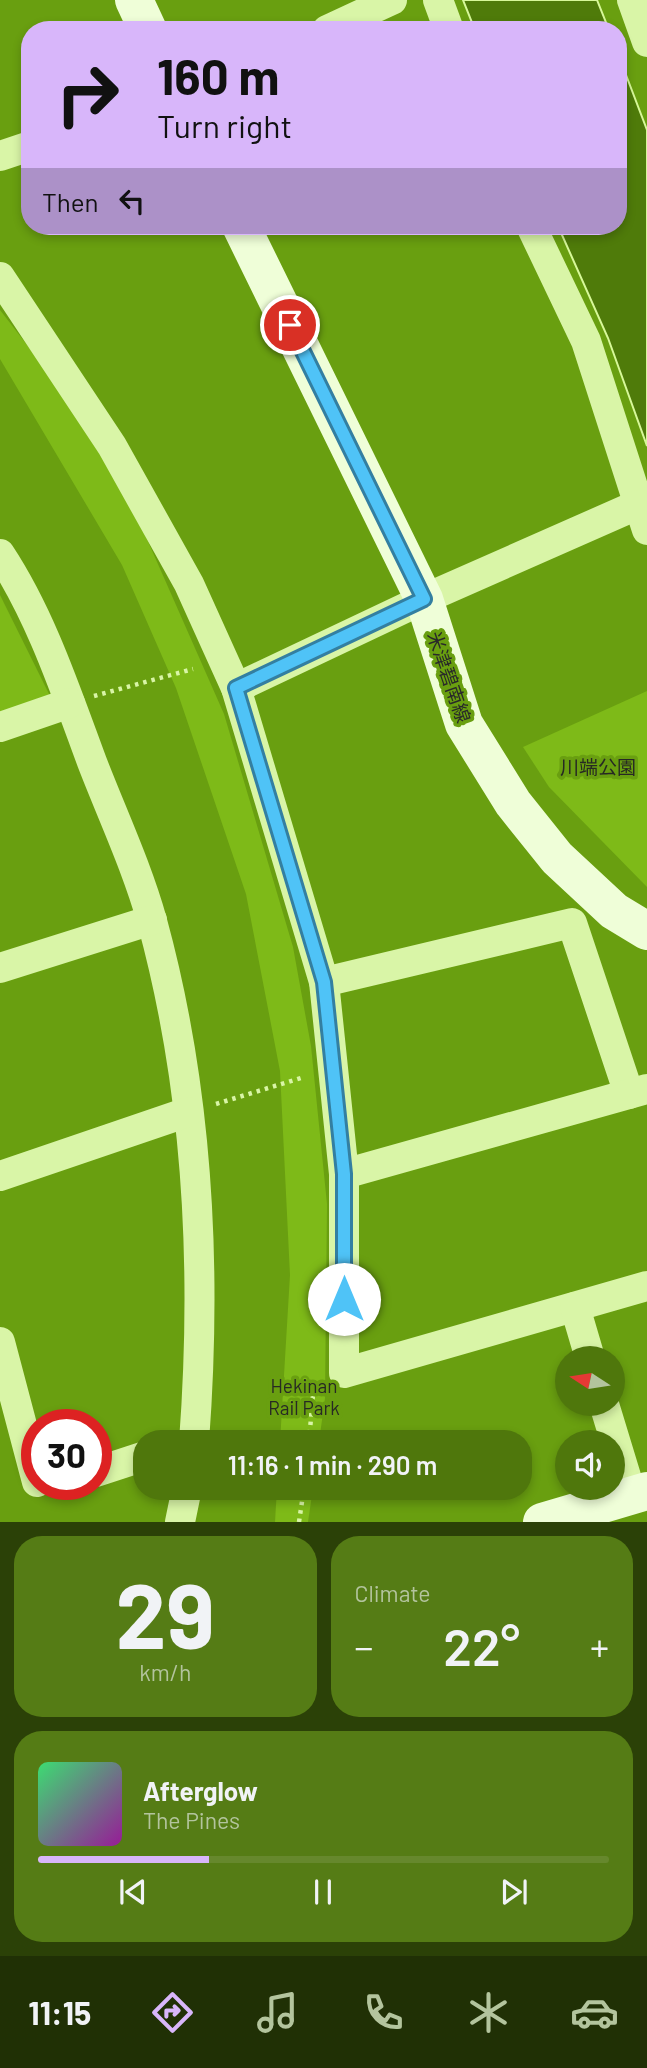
<!DOCTYPE html>
<html lang="en">
<head>
<meta charset="utf-8">
<style>
  body { margin:0; font-family:Barlow,"Noto Sans JP",sans-serif; background:#557c15; color:#f1f3f6; height:100vh; display:flex; flex-direction:column; font-size:26px; white-space:nowrap }
  * { box-sizing:border-box; margin:0 }
  p { font-size:23px; color:#b3c49d }
  .icon { flex:none; width:38px; height:38px; fill:none; stroke:currentColor; stroke-width:2; stroke-linecap:round; stroke-linejoin:round }
  .map { position:relative; height:1522px; overflow:hidden }
  .sheet { display:flex; flex-direction:column; gap:14px; padding:14px; background:#2b4107; flex:1 }
  .sheet>* { flex:none }
  .top-card { position:absolute; left:21px; top:21px; width:606px; height:214px; border-radius:28px; box-shadow:0 4px 10px #0003; background:#d8b6fa; color:#111; overflow:hidden }
  .needle { width:46px; rotate:282deg }
  .tools { position:absolute; left:555px; top:1346px; display:grid; gap:14px }
  .tools a { display:grid; place-items:center; width:70px; height:70px; border-radius:50%; background:#4f770c; box-shadow:0 4px 10px #0003; font-size:35px }
  .speed { position:absolute; left:21px; top:1409px; display:flex; gap:14px; font-size:35px; font-weight:700; text-align:center }
  .speed>* { display:grid; place-content:center; width:91px; height:91px; border-radius:50%; background:#4f770c; box-shadow:0 4px 10px #0003; line-height:1 }
  .speed .limit { border:10px solid #d22; background:#fff; color:#111 }
  .pin { position:absolute; display:grid; place-items:center; width:60px; height:60px; color:#fff; margin:-30px; border:4px solid #fff; border-radius:50%; box-shadow:0 2px 7px #0007 }
  .me { position:absolute; width:77px; margin:-38px; rotate:0deg; stroke-linejoin:round; filter:drop-shadow(0 0 5px #0008) }
  .turn { display:flex; align-items:center; gap:24px; height:147px; padding:0 21px; font-size:32px }
  .turn .icon { width:91px; height:91px; stroke-width:2.5 }
  .turn b { display:block; font-size:49px; line-height:60px }
  .then { display:flex; align-items:center; height:66px; padding:0 21px; background:#0003; gap:14px; font-size:26px }
  .big { font-size:52px; font-weight:600; line-height:1.1 }
  .sheet .tile { flex:1; display:flex; flex-direction:column; justify-content:center; gap:10px; min-width:0; padding:0 24px; border-radius:28px; background:#557c15 }
  .sheet .dial { align-items:center; gap:0 }
  .dial b { font-size:91px; line-height:1 }
  .song { display:flex; align-items:center; gap:21px }
  .cover { width:84px; height:84px; border-radius:10px; background:linear-gradient(135deg,hsl(140 70% 55%),hsl(300 70% 35%)) }
  .played { height:7px; border-radius:4px; background:linear-gradient(90deg,#d8b6fa 30%,#66882d 30%) }
  .keys { display:flex; justify-content:space-around; direction:ltr }
  .heat { display:flex; justify-content:space-between; align-items:center; font-size:38px; direction:ltr }
  .sheet .tiles { flex:1; display:grid; gap:14px; grid-template-columns:1fr 1fr }
  .tile:last-child { grid-column:span 2 }
  .trip { position:absolute; left:133px; top:1430px; width:399px; height:70px; border-radius:28px; background:#4f770c; box-shadow:0 4px 10px #0003; font-weight:600; line-height:70px; text-align:center }
  .dock { display:flex; height:112px; justify-content:space-around; align-items:center; background:#203005; color:#b3c49d }
  .dock .icon { width:49px; height:49px }
  .dock .on { color:#d8b6fa }
  .dock b { font-size:32px; color:#f1f3f6 }
  .map>svg:first-child { display:block }
</style>
</head>
<body>
<div class="map">
<svg width="647" height="1522" viewBox="0 0 647 1522">
  <rect width="100%" height="100%" fill="#699f10"/>
  <g fill="#7eba18">
    <path d="M0 310 41 363 124 487 224 714 293 947 311 1046 327 1204 325 1398 319 1442H280L290 1275 280 1071 246 894 176 688 122 565 0 359Z"/>
    <path d="M0 595 53 702 0 717Z"/>
    <path d="M647 691V887L549 787 523 747Z"/>
    <path d="M277 1488H313L308 1522H275Z"/>
  </g>
  <g fill="#4f7b0a" stroke="#d7f899" stroke-width="2">
    <path d="M463 0H597L609 30H475Z"/>
    <path d="M618 54 647 130V446L608 338 558 226H618Z"/>
  </g>
  <g fill="none" stroke-linecap="round" stroke-linejoin="round">
    <g stroke="#d9f5a7" stroke-width="4.5" stroke-dasharray="3.5 5" stroke-linecap="butt">
      <path d="M94 696 193 669"/>
      <path d="M216 1104 304 1077"/>
      <path d="M309 1442 314 1382"/>
      <path d="M299 1522 304 1488"/>
    </g>
    <g stroke="#d9f5a7" stroke-width="30">
      <path d="M438 0 449 30"/>
      <path d="M632 0 647 42"/>
      <path d="M327 30 392 0"/>
      <path d="M0 156 30 146"/>
      <path d="M531 226 586 341 647 530"/>
      <path d="M0 277 112 446 189 584 236 688 324 982 344 1174V1373L647 1286"/>
      <path d="M0 554C41 616 66 692 92 762 112 814 137 867 152 921 198 1089 207 1269 194 1442"/>
      <path d="M236 688 424 599 637 505"/>
      <path d="M0 727 70 703"/>
      <path d="M0 968 152 920"/>
      <path d="M324 982 572 923 629 1094"/>
      <path d="M344 1174 647 1089"/>
      <path d="M0 1176 188 1112"/>
      <path d="M575 1307 590 1358"/>
      <path d="M0 1342 37 1482"/>
      <path d="M604 1404 632 1496"/>
      <path d="M96 1472 145 1456"/>
      <path d="M180 1522 187 1488"/>
    </g>
    <g stroke="#effed8" stroke-width="38">
      <path d="M134 0 148 30"/>
      <path d="M241 226 424 599 464 724 513 803 557 858 614 911 647 931"/>
      <path d="M542 1522 647 1491"/>
    </g>
  </g>
  <g fill="none" stroke-linecap="round" stroke-linejoin="round">
    <g stroke="#337fa1" stroke-width="18">
      <path id="route" d="M290 325 424 599 236 688 324 982 344 1174V1299"/>
    </g>
    <use href="#route" stroke="#4fc3f7" stroke-width="12"/>
  </g>
  <g text-anchor="middle" stroke-width="7" stroke-linejoin="round" paint-order="stroke">
    <g font-size="19" fill="#292929" stroke="#699f10">
      <text transform="translate(449 677) rotate(71)" y="7">米津碧南線</text>
    </g>
    <g font-size="19" fill="#272924" stroke="#699f10">
      <text x="598" y="774">川端公園</text>
      <text x="304" y="1393">Hekinan<tspan x="304" dy="22">Rail Park</tspan></text>
    </g>
  </g>
</svg>
<div class="tools">
<a><svg class="needle" viewBox="-14 -14 28 28"><path d="M0-13l5 13h-10z" fill="#e53935"/><path d="M0 13l5-13h-10z" fill="#b3c49d"/></svg></a>
<a><svg class="icon" aria-label="sound" viewBox="0 0 24 24"><path d="M4 9h4l5-4v14l-5-4H4zM17 9q2 3 0 6"/></svg></a>
</div>
<div class="speed"><div class="limit">30</div></div>
<div class="pin" style="left:290px;top:325px;background:#d93025"><svg class="icon" aria-label="arrive" viewBox="0 0 24 24"><path d="M6 21V4h12l-3 4 3 4H6"/></svg></div>
<svg class="me" style="left:344px;top:1299px" viewBox="-20 -20 40 40"><circle r="19" fill="#fff"/><path d="M0-13L10 11 0 6-10 11z" fill="#4fc3f7"/></svg>
<div class="trip">11:16 · 1 min · 290 m</div>
<div class="top-card">
<div class="turn"><svg class="icon" aria-label="right" viewBox="0 0 24 24"><path d="M7 20v-9h11M14 6l5 5-5 5"/></svg><div><b>160 m</b>Turn right</div></div>
<div class="then">Then<svg class="icon" aria-label="left" viewBox="0 0 24 24"><path d="M17 20v-9H6M10 6l-5 5 5 5"/></svg></div>
</div>
</div>
<section class="sheet">
<div class="tiles">
<div class="tile dial"><b>29</b><p>km/h</p></div>
<div class="tile"><p>Climate</p>
<div class="heat"><a>−</a><b class="big">22°</b><a>+</a></div>
</div>
<div class="tile">
<div class="song"><i class="cover"></i><div><b>Afterglow</b><p>The Pines</p></div></div>
<div class="played"></div>
<div class="keys"><svg class="icon" aria-label="previous" viewBox="0 0 24 24"><path d="M18 5L8 12l10 7zM5 5v14"/></svg><svg class="icon" aria-label="pause" viewBox="0 0 24 24"><path d="M8 5v14M16 5v14"/></svg><svg class="icon" aria-label="next" viewBox="0 0 24 24"><path d="M6 5l10 7-10 7zM19 5v14"/></svg></div>
</div>
</div>
</section>
<nav class="dock">
<b>11:15</b>
<svg class="icon on" aria-label="directions" viewBox="0 0 24 24"><path d="M12 3l9 9-9 9-9-9zM9 14v-3h6M13 9l2 2-2 2"/></svg>
<svg class="icon" aria-label="music" viewBox="0 0 24 24"><path d="M9 18V5l10-2v13"/><circle cx="6" cy="18" r="3"/><circle cx="16" cy="16" r="3"/></svg>
<svg class="icon" aria-label="phone" viewBox="0 0 24 24"><path d="M5 4h4l2 5-3 2q2 4 5 5l2-3 5 2v4C11 20 4 13 5 4z"/></svg>
<svg class="icon" aria-label="climate" viewBox="0 0 24 24"><path d="M12 3v18M4 7l16 10M4 17L20 7"/></svg>
<svg class="icon" aria-label="car" viewBox="0 0 24 24"><path d="M5 17H2v-5l4-1 3-4h7l3 4 3 1v5h-3M9 17h6M6 11h13"/><circle cx="7" cy="17" r="2"/><circle cx="17" cy="17" r="2"/></svg>
</nav>
</body>
</html>
